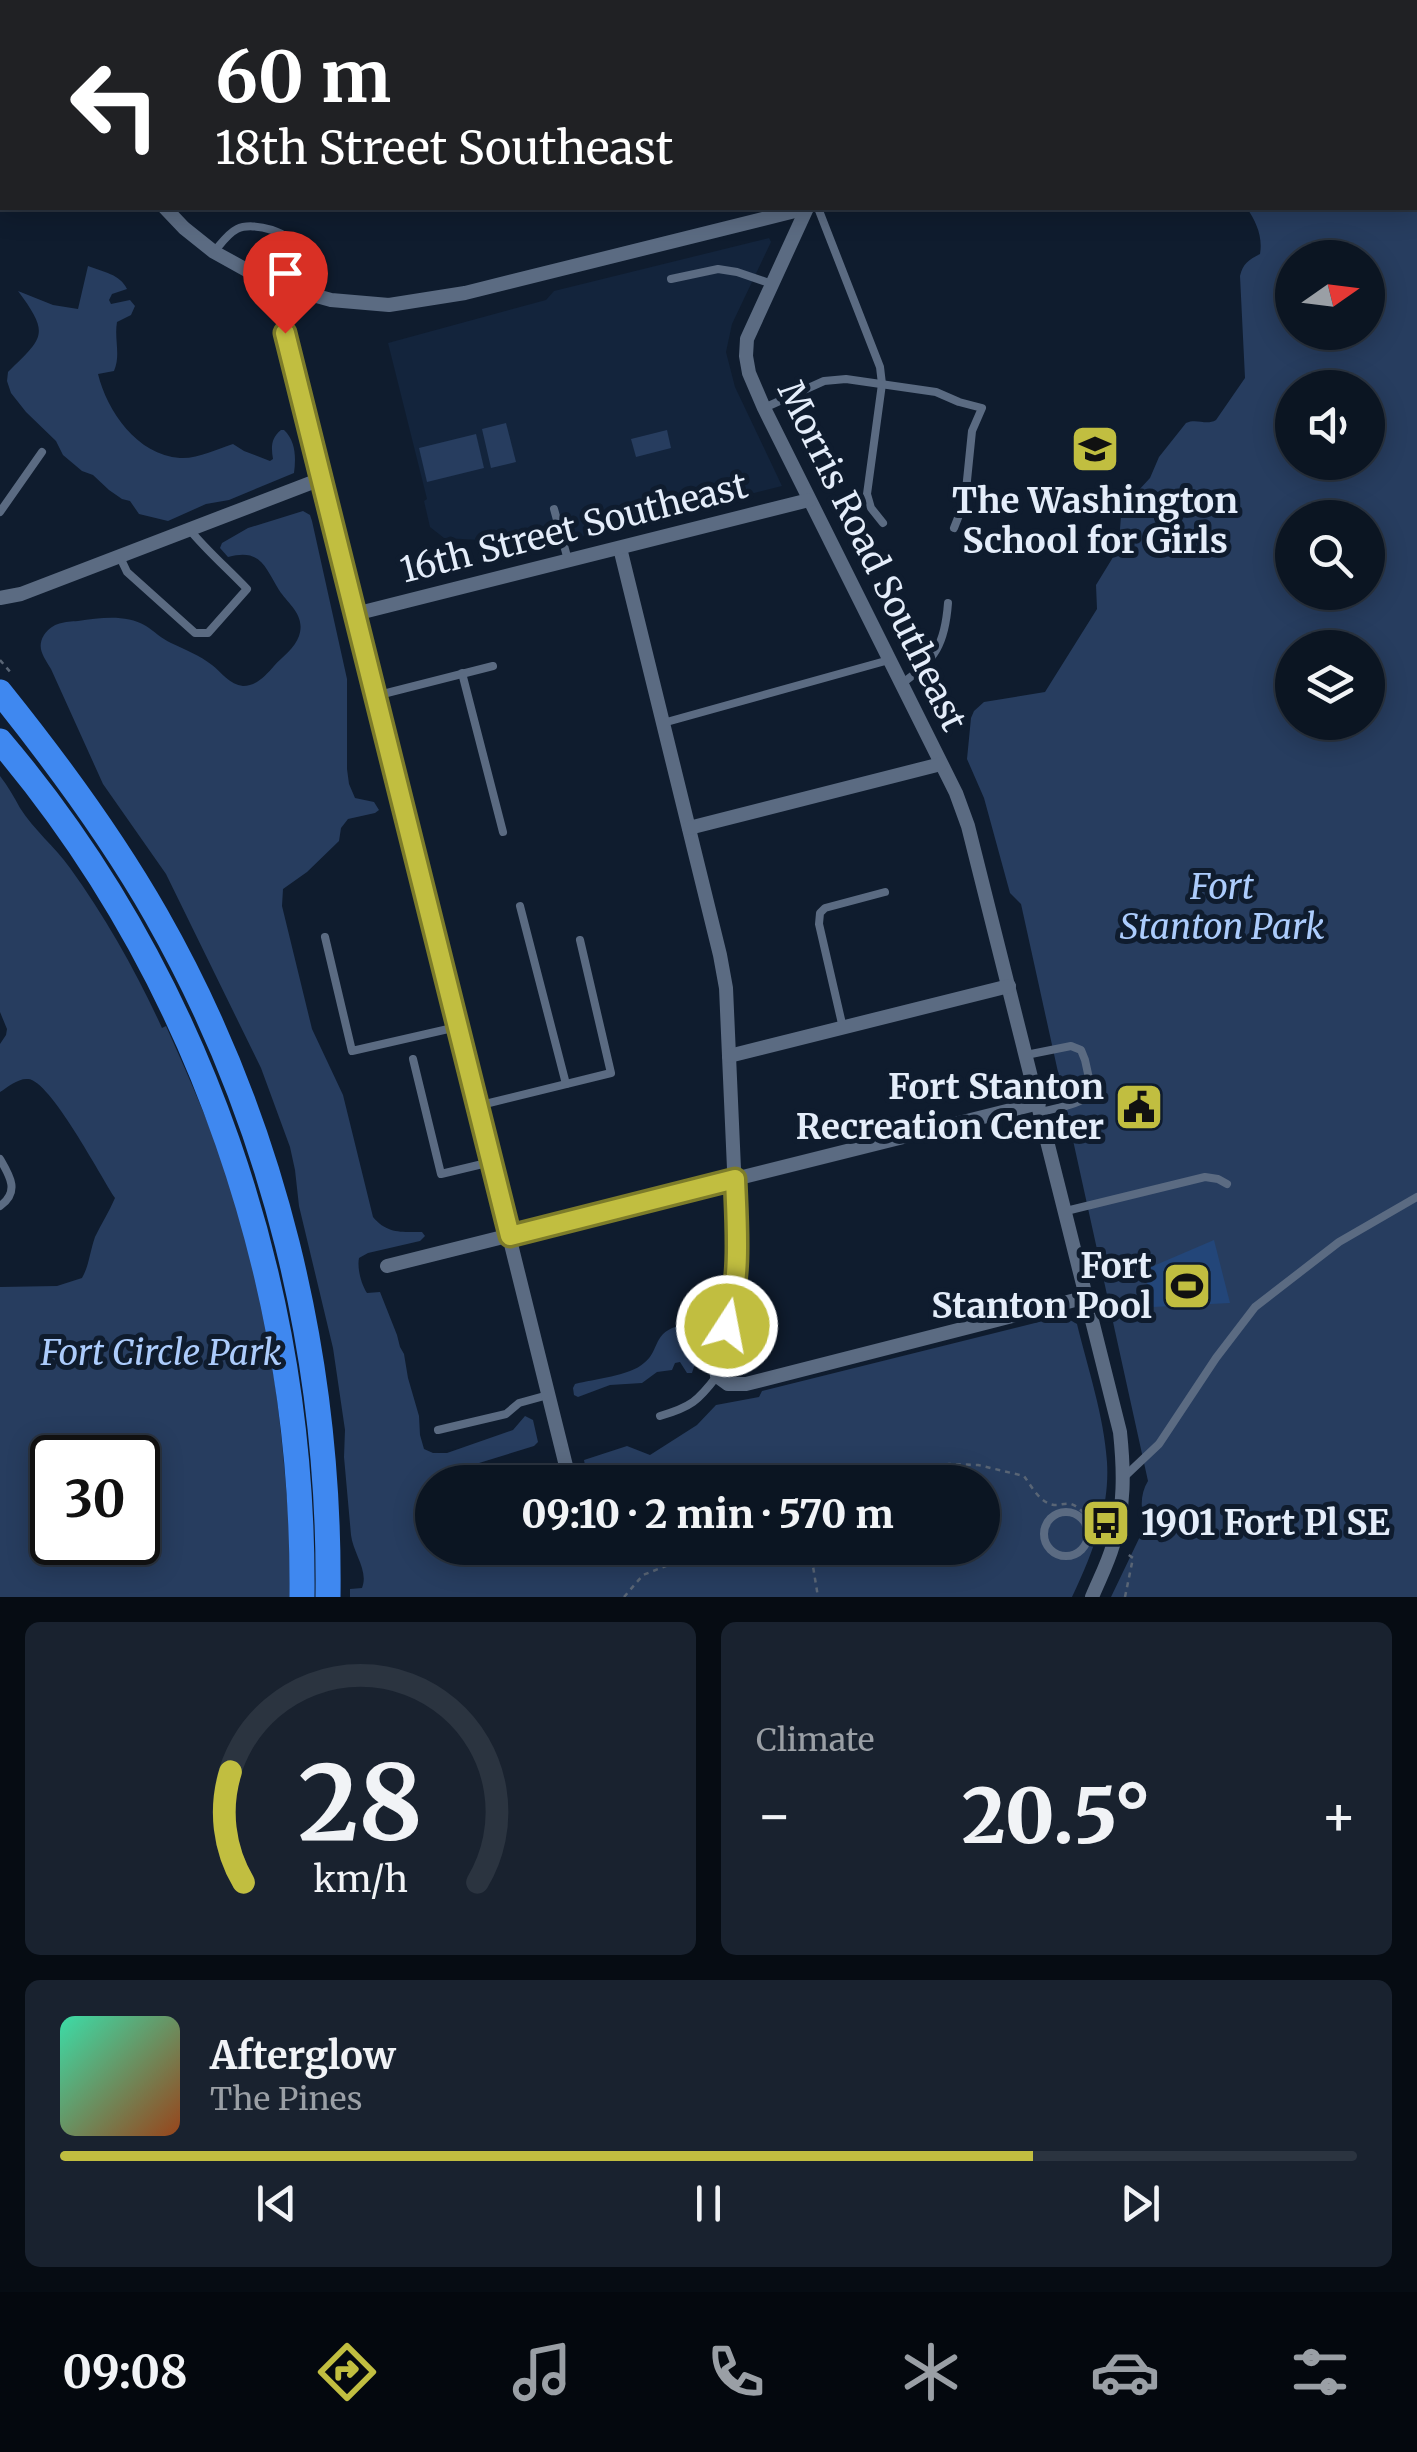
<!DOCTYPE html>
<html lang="en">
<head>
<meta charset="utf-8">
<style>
  body { margin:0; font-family:Merriweather,serif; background:#19222f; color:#f1f3f6; height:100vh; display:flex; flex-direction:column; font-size:38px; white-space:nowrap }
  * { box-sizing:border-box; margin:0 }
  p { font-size:32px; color:#9a9fa5 }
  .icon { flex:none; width:55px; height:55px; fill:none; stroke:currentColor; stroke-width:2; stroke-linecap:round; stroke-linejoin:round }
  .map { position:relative; height:1597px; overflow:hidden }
  .details { display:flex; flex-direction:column; gap:25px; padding:25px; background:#060c13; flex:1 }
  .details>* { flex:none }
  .guide { position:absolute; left:0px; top:0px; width:1418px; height:210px; box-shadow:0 5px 25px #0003,0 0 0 2px #2b3440; background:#202124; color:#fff; overflow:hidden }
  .needle { width:65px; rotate:76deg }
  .buttons { position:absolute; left:1275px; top:240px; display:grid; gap:20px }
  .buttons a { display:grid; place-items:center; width:110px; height:110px; border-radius:50%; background:#0b1522; box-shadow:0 5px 25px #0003,0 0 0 2px #2b3440; font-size:50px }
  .speed { position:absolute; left:30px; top:1435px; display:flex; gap:20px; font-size:50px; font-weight:700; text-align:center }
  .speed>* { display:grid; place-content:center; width:130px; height:130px; border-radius:50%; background:#0b1522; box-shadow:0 5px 25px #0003,0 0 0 2px #2b3440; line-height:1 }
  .speed .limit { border:5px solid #111; border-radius:15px; background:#fff; color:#111 }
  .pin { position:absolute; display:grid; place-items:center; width:85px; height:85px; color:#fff; margin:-102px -42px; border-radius:50% 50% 50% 0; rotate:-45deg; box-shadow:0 0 10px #0007 }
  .pin .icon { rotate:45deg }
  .me { position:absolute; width:110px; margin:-55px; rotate:11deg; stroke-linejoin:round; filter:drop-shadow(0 0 8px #0008) }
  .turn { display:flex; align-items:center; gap:35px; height:210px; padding:0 50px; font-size:45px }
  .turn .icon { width:130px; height:130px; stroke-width:2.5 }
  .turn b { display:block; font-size:70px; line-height:85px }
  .big { font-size:75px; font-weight:800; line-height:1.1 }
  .details .tile { flex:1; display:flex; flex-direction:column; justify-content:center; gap:15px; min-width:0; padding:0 35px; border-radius:15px; background:#19222f }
  .details .dial { align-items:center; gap:0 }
  .dial svg { height:260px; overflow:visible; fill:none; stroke:#2b3440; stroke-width:7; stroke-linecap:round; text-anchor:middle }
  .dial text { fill:#f1f3f6; stroke:none }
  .song { display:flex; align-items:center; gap:30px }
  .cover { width:120px; height:120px; border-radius:15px; background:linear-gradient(135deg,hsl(160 70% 55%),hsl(20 70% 35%)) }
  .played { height:10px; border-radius:5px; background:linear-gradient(90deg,#c1be40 75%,#2b3440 75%) }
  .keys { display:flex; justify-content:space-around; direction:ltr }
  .heat { display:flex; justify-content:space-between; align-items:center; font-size:55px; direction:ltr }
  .details .tiles { flex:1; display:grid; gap:25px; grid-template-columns:1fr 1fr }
  .tile:last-child { grid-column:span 2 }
  .trip { position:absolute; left:415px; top:1465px; width:585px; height:100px; border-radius:50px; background:#0b1522; box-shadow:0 5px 25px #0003,0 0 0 2px #2b3440; font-weight:800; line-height:100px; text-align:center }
  .menu { display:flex; height:160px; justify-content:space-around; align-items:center; background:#04080e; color:#9a9fa5 }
  .menu .icon { width:70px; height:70px }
  .menu .current { color:#c1be40 }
  .menu b { font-size:45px; color:#f1f3f6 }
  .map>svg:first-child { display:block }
</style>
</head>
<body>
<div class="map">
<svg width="1417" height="1597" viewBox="0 0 1417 1597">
  <rect width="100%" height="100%" fill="#0f1c2e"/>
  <path fill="#13243c" d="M769 238 771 242 732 324 726 352 735 387 782 486 551 544 444 538 430 527 424 501 427 499 388 343 546 300 554 291Z"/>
  <g fill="#273d5f" fill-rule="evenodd">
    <path d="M953 0H1142L1152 2 1164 0H1249L1250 2H953Z"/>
    <path d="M1417 69V1597H1111L1146 1524C1140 1510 1140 1494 1148 1481L1021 904 1010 893 984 798 967 759 971 718 974 711 984 702 1045 692 1097 609 1096 585 1115 554 1119 542 1121 516 1126 504 1150 478 1159 457 1186 423C1197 418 1206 426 1216 420L1245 378 1240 276C1243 264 1248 260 1260 254 1263 236 1256 222 1247 208H1415V70ZM1292 258H1368V332H1292ZM1292 388H1368V462H1292ZM1292 518H1368V592H1292ZM1292 648H1368V722H1292Z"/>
    <path d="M88 266C103 272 120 274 127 289L112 294 109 300 111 304 130 300 135 306 131 315 117 322C114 339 121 355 114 371L98 374C107 411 137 455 180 458 198 459 217 449 233 444L244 451 270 461 273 459C271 447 271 438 281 430H284C296 441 296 458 294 473L229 500 206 504 168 521 139 514 130 501 122 499 109 490 93 475 82 471 63 455 56 441 26 412 11 393 7 381 8 372C44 337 50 334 18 291L53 305 78 309Z"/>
    <path d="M506 423 516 462 491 468 482 429Z"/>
    <path d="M667 430 671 448 636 457 631 439Z"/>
    <path d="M476 434 484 468 427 482 419 448Z"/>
    <path d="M303 511 310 515 312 521 347 679V769L349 784 355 798 374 802 379 810 375 813 348 819 341 828 339 841 307 872 283 889 282 906 312 1029 343 1095 373 1217C387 1234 402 1232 422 1232L425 1236 420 1241 368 1253 359 1258C357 1268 361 1284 367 1293L380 1292 397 1335 400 1347 404 1354 408 1378 419 1416 420 1435 424 1449 433 1453H447L513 1430 525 1416 533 1420 538 1442 534 1446 453 1471 443 1478 441 1482H432V1548H982V1482H588L584 1460 627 1446 650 1455 697 1425 716 1405 759 1397 762 1391 1063 1316 1077 1324C1088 1369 1104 1416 1107 1462 1110 1509 1092 1555 1072 1597H350V1589L362 1588C369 1571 353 1553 351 1535L344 1457 345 1430 333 1348 299 1206 295 1170 290 1147 261 1068 166 874 103 784 51 669C44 657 36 648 44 635 53 622 65 622 78 621 101 618 125 614 146 626 154 631 162 639 171 643 186 650 199 655 212 665 221 672 230 685 243 686 257 686 266 675 274 666 282 657 295 648 299 636 306 615 288 604 279 590 265 567 261 548 228 557L220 548 222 543 248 528Z"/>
    <path d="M0 776C8 786 14 797 20 808 34 830 55 847 70 868 106 918 137 973 162 1028L166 1026C191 1082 216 1138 235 1197 263 1287 277 1381 285 1475 288 1516 294 1556 291 1597H0V1287L57 1286 82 1278C89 1266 90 1251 95 1237 101 1224 109 1212 115 1198 101 1177 50 1080 28 1079 18 1078 8 1087 0 1092V1044L6 1035 7 1029 0 1012ZM52 1458H138V1542H52Z"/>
    <path d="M682 1325 694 1331C701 1345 697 1358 692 1373H687L680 1362 675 1363 672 1370 657 1372 642 1383 610 1385 578 1397 574 1395 573 1388 575 1384C594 1379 630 1376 644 1363 661 1350 651 1332 682 1325Z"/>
  </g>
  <path fill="#234679" d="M1214 1240 1230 1303 1153 1307 1144 1270Z"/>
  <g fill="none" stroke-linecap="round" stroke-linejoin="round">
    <g stroke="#596575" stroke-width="2.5" stroke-dasharray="5 5" stroke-linecap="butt">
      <path d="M0 660 12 674"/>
      <path d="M869 1482 881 1474 949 1464 978 1465 1024 1476C1032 1487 1040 1503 1054 1505 1060 1505 1066 1503 1071 1504 1086 1509 1090 1526 1098 1537"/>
      <path d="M810 1548 818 1597"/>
      <path d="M624 1597 643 1575 712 1548"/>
      <path d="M1125 1597 1133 1558 1126 1553"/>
    </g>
    <g stroke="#5b6b82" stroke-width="8">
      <path d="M134 0 137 2"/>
      <path d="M184 0 187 2"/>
      <path d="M818 208 880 367 882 384 867 494 871 508 883 523"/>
      <path d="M214 252C221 244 227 234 237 229 253 221 293 232 298 251 301 262 293 279 290 290"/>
      <path d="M671 279 718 269 737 272 772 284"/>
      <path d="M764 408 824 381 846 379 936 392 959 402 982 408 972 431 965 500 954 528"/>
      <path d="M554 509 568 560"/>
      <path d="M0 512 42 452"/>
      <path d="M119 555 127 572 195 633H208L247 589C228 569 206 550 189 529"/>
      <path d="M462 673 503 832"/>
      <path d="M901 684C936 660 945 643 948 603"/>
      <path d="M375 696 493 666"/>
      <path d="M663 723 889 660"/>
      <path d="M520 906 566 1084"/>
      <path d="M325 937 352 1051 457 1027"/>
      <path d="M843 1028 819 924 820 913 825 908 885 892"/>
      <path d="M1026 1055 1071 1046 1081 1050 1085 1060 1092 1092C1079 1106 1059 1107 1041 1112"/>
      <path d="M413 1059 441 1174 491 1162"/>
      <path d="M477 1106 611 1073 580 940"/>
      <path d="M0 1159C10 1176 20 1192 0 1206"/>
      <path d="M1066 1211 1205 1177 1218 1179 1227 1184"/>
      <path d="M660 1416C691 1407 698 1401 717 1376"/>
      <path d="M438 1430 506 1414 519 1403 548 1395"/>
      <path d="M1123 1478 1159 1444 1216 1358 1255 1307 1339 1242 1417 1197"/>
      <circle cx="1066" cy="1534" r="22"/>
    </g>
    <g stroke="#5b6b82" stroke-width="14">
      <path d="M53 0 54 2"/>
      <path d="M764 0V2"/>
      <path d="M904 2 905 0"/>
      <path d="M165 208 184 228 214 252 270 283 331 300 389 305 465 293 807 208"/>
      <path d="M807 208 747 339 746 356 749 373 764 408 956 793 968 826 1120 1432C1124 1470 1125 1508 1113 1545 1108 1563 1099 1580 1092 1597"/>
      <path d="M290 290 283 309 285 333 570 1482"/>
      <path d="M620 548 720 955 726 988 738 1259 736 1293 715 1360 717 1376 728 1384H746L1087 1297"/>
      <path d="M0 598 21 594 321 479"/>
      <path d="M355 614 809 500"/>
      <path d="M689 828 941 764"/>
      <path d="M729 1056 1009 986"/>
      <path d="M387 1266 1039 1103"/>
    </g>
    <g stroke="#3f88f0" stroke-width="25">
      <path d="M0 692C57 763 111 836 156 915 274 1122 331 1359 328 1597"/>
      <path d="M0 741C201 978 305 1287 302 1597"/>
    </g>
  </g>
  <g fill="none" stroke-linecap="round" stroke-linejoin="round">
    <g stroke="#7d7c2a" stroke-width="25">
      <path id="route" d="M285 333 510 1236 735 1179C737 1229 741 1277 727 1326"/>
    </g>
    <use href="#route" stroke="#c1be40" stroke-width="18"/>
  </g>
  <defs>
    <g id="school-square" transform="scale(2.5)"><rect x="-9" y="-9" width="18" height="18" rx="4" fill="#c1be40" stroke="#0f1c2e"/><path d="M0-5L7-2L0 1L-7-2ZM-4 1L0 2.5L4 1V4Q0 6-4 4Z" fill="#111"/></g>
    <g id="civic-square" transform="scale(2.5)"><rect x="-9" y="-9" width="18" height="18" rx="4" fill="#c1be40" stroke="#0f1c2e"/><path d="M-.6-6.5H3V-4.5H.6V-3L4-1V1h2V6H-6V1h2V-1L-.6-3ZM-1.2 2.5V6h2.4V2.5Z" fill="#111"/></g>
    <g id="stadium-square" transform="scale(2.5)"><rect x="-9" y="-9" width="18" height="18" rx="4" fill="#c1be40" stroke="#0f1c2e"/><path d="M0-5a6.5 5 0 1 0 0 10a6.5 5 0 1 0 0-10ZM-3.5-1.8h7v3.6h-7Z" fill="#111"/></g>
    <g id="bus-square" transform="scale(2.5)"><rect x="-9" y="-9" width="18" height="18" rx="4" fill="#c1be40" stroke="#0f1c2e"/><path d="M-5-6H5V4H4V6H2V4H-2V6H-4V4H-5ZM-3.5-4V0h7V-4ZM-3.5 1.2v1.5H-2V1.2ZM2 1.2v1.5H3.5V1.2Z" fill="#111"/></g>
  </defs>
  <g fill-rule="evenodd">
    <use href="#school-square" x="1095" y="449"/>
    <use href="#civic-square" x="1139" y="1107"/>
    <use href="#stadium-square" x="1187" y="1286"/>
    <use href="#bus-square" x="1106" y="1523"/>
  </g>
  <g text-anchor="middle" stroke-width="10" stroke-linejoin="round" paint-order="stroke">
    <g font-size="35" font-weight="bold" fill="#e4edfa" stroke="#0f1c2e" text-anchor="end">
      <text x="1095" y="513" text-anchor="middle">The Washington<tspan x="1095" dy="40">School for Girls</tspan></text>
      <text x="1104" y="1099">Fort Stanton<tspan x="1104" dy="40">Recreation Center</tspan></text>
      <text x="1152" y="1278">Fort<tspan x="1152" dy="40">Stanton Pool</tspan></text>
      <text x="1141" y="1535" text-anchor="start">1901 Fort Pl SE</text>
    </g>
    <g font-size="35" fill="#e4edfa" stroke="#0f1c2e">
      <text transform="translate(574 528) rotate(-14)" y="12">16th Street Southeast</text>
      <text transform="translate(872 556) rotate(64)" y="12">Morris Road Southeast</text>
    </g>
    <g font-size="35" font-style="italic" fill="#acccfc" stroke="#0f1c2e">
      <text x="1222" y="899">Fort<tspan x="1222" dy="40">Stanton Park</tspan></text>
      <text x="161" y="1365">Fort Circle Park</text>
    </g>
  </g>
</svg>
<div class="buttons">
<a><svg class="needle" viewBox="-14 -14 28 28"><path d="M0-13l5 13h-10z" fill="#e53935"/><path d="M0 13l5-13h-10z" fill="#9a9fa5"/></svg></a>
<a><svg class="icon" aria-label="sound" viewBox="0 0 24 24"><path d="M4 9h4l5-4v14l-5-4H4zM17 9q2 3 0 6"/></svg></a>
<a><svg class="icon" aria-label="search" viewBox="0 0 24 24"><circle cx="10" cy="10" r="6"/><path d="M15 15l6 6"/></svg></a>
<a><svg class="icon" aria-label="layers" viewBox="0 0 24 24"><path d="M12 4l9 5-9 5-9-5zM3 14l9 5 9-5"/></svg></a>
</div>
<div class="speed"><div class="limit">30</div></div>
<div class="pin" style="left:285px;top:333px;background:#d93025"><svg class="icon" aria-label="arrive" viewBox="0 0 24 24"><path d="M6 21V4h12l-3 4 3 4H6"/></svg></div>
<svg class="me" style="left:727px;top:1326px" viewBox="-20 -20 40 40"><circle r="17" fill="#c1be40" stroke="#fff" stroke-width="3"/><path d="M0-11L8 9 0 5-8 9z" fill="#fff"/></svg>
<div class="trip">09:10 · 2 min · 570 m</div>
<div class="guide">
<div class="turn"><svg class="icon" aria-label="left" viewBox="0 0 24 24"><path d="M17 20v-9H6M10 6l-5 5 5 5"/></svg><div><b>60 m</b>18th Street Southeast</div></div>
</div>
</div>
<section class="details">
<div class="tiles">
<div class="tile dial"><svg viewBox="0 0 100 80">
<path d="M14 69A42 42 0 1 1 86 69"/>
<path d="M14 69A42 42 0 0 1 10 35" stroke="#c1be40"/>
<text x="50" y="56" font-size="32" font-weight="700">28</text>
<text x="50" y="72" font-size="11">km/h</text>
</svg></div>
<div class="tile"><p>Climate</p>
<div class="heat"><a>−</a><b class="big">20.5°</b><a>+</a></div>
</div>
<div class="tile">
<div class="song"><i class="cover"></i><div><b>Afterglow</b><p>The Pines</p></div></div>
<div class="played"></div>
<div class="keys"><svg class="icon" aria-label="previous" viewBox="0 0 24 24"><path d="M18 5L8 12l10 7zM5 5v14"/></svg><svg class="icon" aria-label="pause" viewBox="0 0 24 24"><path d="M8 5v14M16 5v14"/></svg><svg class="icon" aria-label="next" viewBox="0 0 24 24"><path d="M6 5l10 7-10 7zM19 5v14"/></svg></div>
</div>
</div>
</section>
<nav class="menu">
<b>09:08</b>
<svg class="icon current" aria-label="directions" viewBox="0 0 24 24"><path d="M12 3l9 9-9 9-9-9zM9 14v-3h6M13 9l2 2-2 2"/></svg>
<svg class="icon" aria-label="music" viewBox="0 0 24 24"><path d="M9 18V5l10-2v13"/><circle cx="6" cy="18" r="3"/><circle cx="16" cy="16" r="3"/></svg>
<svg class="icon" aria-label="phone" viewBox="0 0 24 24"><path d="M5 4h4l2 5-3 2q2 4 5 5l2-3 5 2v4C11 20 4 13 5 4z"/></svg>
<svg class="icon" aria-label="climate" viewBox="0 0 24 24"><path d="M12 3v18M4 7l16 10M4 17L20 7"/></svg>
<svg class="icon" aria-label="car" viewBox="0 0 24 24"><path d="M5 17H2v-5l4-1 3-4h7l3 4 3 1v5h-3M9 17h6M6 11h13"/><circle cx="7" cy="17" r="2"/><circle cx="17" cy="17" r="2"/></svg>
<svg class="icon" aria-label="filters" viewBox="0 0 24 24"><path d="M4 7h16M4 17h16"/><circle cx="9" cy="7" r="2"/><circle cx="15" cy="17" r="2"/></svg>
</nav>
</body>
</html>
